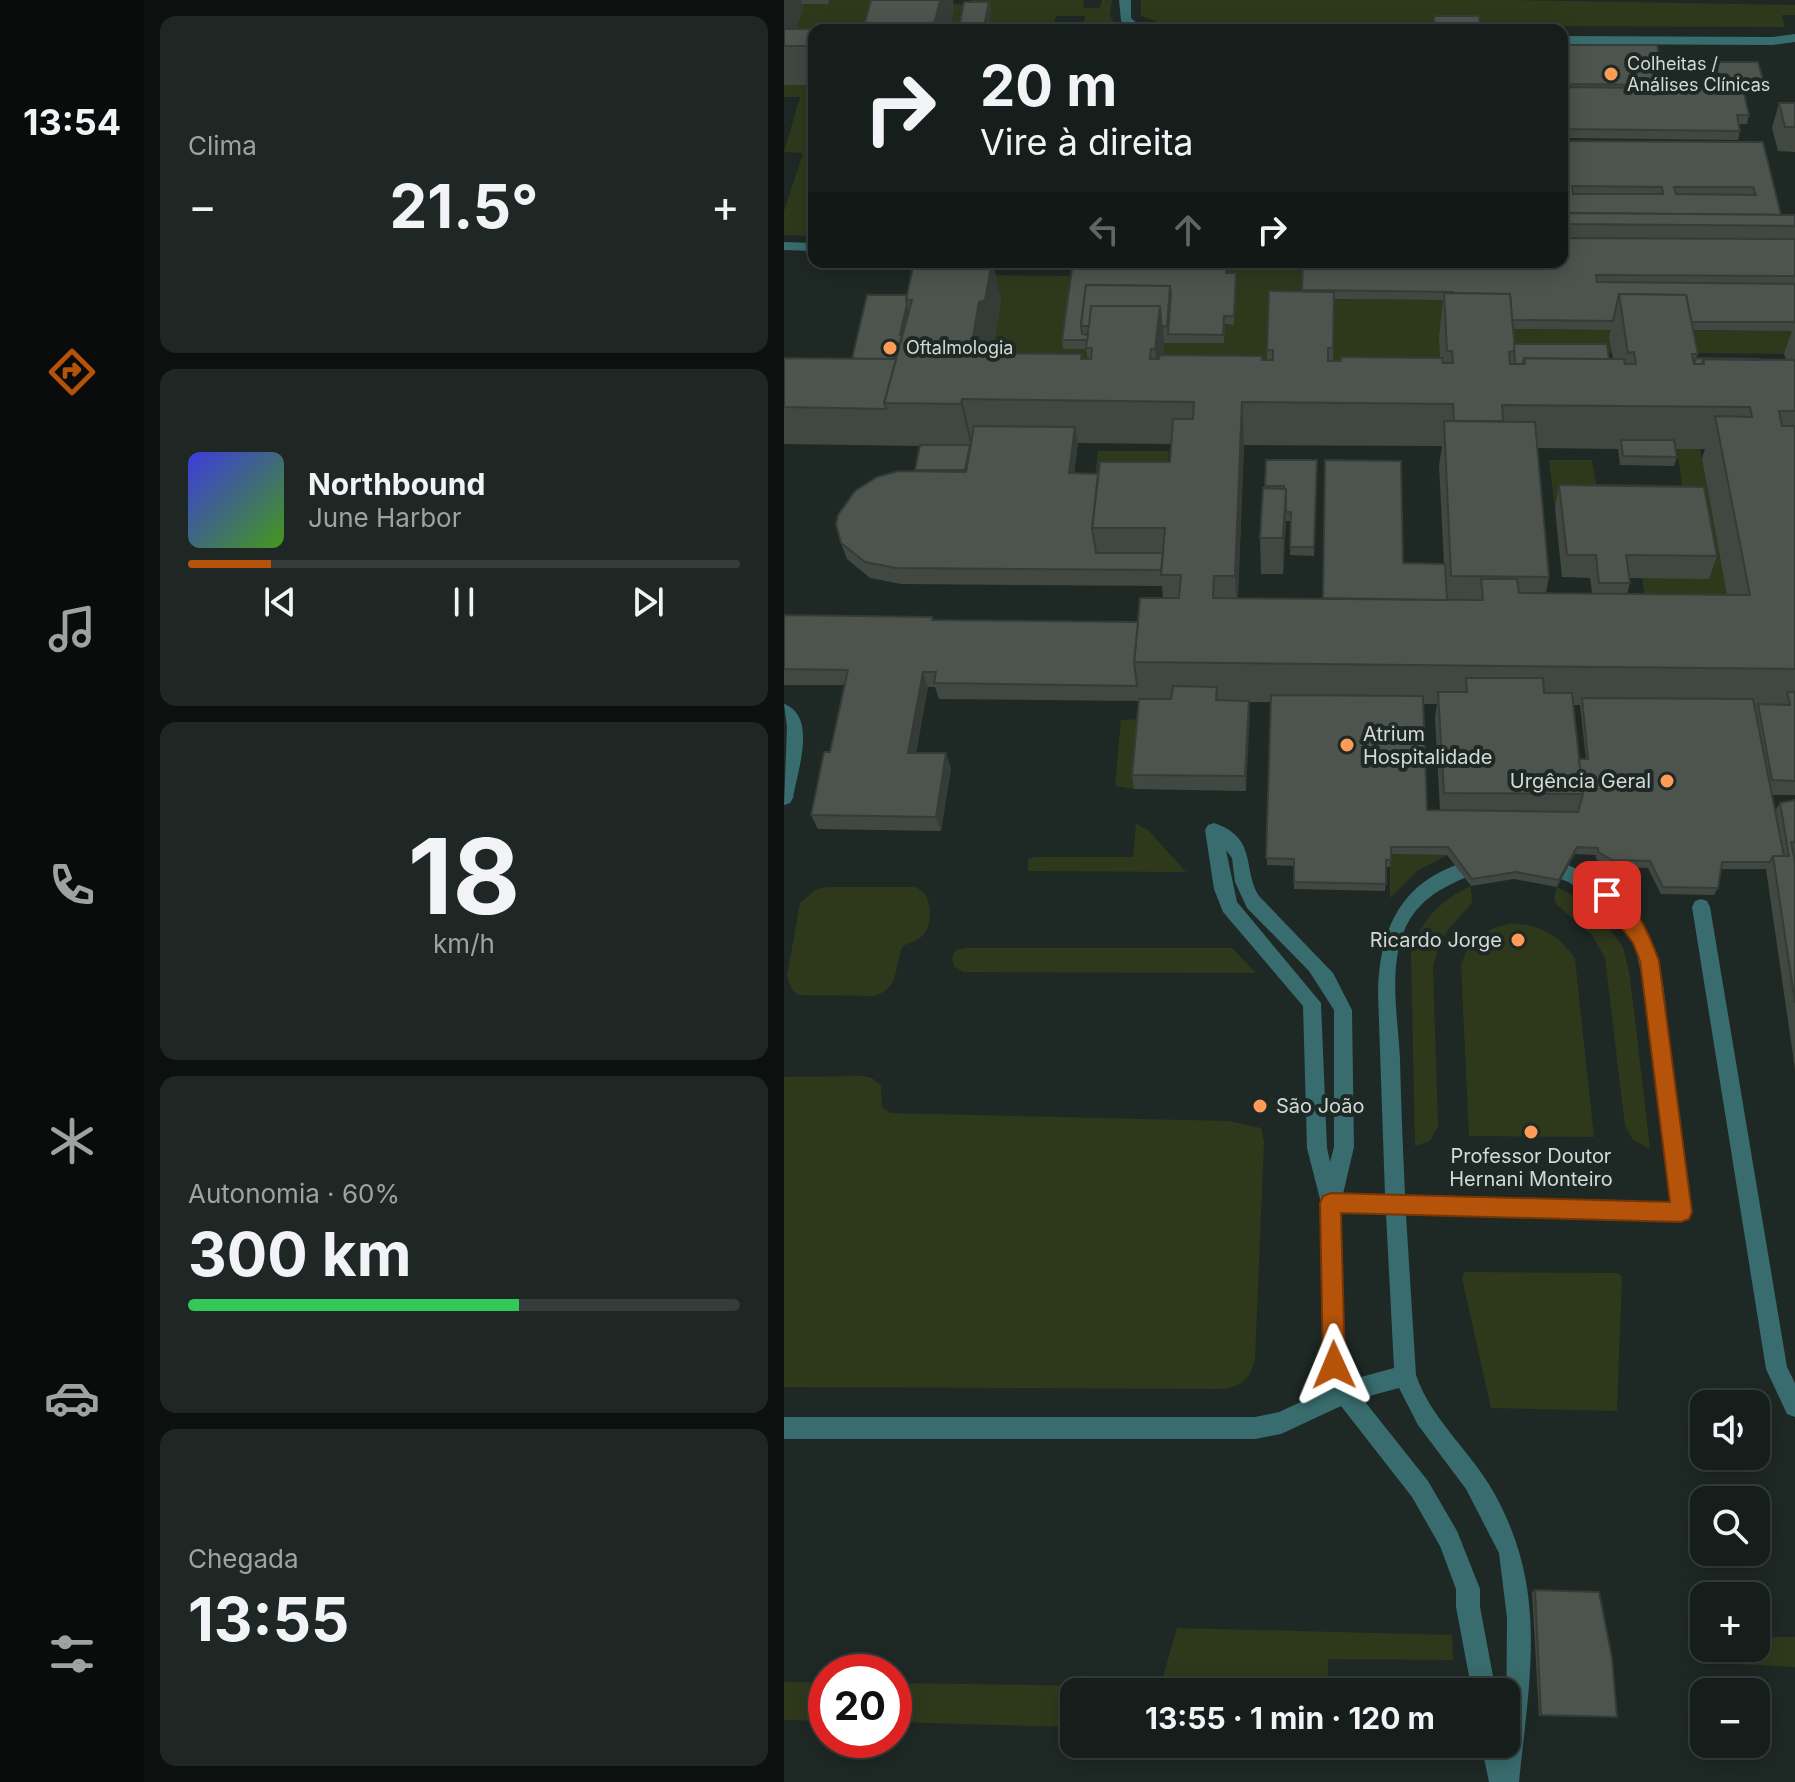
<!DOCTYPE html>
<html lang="pt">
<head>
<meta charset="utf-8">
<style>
  body { margin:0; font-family:Inter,sans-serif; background:#1f2725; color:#f1f3f6; height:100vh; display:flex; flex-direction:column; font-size:30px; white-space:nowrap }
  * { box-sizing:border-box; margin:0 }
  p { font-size:26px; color:#9ea2a3 }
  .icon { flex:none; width:44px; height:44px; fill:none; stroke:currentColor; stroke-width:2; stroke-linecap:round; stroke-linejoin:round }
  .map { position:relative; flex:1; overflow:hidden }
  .sheet { display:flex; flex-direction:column; gap:16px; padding:16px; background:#0c100f; width:640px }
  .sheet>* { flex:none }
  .top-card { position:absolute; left:24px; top:24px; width:760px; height:244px; border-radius:16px; box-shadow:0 4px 20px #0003,0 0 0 2px #353c3b; background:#161e1c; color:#f1f3f6; overflow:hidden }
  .buttons { position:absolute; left:906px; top:1390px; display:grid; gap:16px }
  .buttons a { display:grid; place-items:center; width:80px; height:80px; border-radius:16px; background:#161e1c; box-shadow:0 4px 20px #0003,0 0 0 2px #353c3b; font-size:40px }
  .speed { position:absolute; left:24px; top:1654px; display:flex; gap:16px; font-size:40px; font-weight:700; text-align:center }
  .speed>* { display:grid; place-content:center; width:104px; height:104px; border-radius:50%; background:#161e1c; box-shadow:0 4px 20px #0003,0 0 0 2px #353c3b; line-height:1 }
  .speed .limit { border:12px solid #d22; background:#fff; color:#111 }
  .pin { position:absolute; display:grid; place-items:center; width:68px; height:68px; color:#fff; margin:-34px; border-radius:16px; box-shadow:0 4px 12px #0006 }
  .me { position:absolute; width:88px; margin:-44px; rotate:359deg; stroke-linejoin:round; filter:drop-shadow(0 0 6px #0008) }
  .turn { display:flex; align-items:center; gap:28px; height:168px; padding:0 40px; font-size:36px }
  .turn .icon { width:104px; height:104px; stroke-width:2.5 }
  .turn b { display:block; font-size:56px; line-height:68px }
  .lanes { display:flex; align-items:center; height:76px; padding:0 40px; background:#0003; justify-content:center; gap:40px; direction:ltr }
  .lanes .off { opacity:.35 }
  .big { font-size:60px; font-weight:700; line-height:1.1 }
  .sheet .card { flex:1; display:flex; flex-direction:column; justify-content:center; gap:12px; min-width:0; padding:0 28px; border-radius:16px; background:#1f2725 }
  .sheet .dial { align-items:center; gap:0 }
  .dial b { font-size:104px; line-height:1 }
  .song { display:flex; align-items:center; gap:24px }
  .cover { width:96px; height:96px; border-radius:12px; background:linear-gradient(135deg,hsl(240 70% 55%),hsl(100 70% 35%)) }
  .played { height:8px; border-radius:4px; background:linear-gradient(90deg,#b45309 15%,#353c3b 15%) }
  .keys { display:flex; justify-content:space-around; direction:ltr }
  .heat { display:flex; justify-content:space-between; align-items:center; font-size:44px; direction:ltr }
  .charge { height:12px; border-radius:6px; background:linear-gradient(90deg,#34c759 60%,#353c3b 0) }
  .trip { position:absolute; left:276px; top:1678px; width:460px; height:80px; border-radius:16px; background:#161e1c; box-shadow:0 4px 20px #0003,0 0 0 2px #353c3b; font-weight:700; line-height:80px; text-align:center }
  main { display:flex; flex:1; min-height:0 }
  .tabs { display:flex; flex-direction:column; width:144px; justify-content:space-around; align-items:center; background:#090c0b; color:#9ea2a3 }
  .tabs .icon { width:56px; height:56px }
  .tabs .current { color:#b45309 }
  .tabs b { font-size:36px; color:#f1f3f6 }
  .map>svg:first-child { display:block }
</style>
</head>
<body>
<main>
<nav class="tabs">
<b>13:54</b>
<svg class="icon current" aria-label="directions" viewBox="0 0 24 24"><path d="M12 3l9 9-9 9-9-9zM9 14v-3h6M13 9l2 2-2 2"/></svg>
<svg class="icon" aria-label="music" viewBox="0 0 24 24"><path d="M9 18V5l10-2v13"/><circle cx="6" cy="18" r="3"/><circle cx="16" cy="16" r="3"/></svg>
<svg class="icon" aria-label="phone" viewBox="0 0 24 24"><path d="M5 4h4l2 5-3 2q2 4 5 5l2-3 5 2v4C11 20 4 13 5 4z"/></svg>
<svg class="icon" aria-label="climate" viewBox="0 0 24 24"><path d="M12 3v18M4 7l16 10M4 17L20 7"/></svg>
<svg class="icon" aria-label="car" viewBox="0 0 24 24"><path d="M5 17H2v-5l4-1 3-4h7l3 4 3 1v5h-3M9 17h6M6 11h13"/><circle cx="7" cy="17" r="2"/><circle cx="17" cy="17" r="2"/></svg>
<svg class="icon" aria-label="filters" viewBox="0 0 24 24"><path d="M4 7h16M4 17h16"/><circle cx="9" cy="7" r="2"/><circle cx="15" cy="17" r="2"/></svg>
</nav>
<section class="sheet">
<div class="card"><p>Clima</p>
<div class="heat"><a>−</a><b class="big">21.5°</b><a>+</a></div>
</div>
<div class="card">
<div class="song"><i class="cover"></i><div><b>Northbound</b><p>June Harbor</p></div></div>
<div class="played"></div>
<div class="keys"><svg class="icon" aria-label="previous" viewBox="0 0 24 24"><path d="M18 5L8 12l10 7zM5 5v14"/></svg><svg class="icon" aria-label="pause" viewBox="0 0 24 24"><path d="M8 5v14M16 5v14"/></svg><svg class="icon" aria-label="next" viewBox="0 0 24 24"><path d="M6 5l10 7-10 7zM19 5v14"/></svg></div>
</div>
<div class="card dial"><b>18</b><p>km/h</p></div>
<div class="card"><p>Autonomia · 60%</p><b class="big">300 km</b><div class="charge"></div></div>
<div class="card"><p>Chegada</p><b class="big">13:55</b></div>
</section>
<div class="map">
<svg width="1011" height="1782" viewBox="0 0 1011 1782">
  <rect width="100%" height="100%" fill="#1e2825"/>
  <g fill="#2e391c">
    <path d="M0 0 43 4 45 0H167V4L186 5 187 0H300L299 8H316L318 0H328L326 15 334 30H299L301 16H272L269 30H203L206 11 177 30H30L0 67Z"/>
    <path d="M357 0H728L1011 5V15H998L1001 27 742 26 680 22 617 27 379 24 357 16Z"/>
    <path d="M0 85H30L28 185 30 186V236L0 235V211L19 153 0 152 16 97H0Z"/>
    <path d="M444 262H519L518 299 669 300 658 394 375 392 380 343H439L441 325 450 324 453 282H443Z"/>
    <path d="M155 275 290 276 279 348 313 349 308 391 196 396 204 346Z"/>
    <path d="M701 329 1011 331V354L893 353 826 339 828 353 721 352Z"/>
    <path d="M893 449H916L951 635 866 634 858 578H925L912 510 771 509 765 460H808L812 484 898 485Z"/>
    <path d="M314 451H385L382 483 310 482Z"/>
    <path d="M357 719 350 789 331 786 337 720Z"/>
    <path d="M352 824 364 830 402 872 244 871V859L251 857H349Z"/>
    <path d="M606 854 663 855 633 871 606 898Z"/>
    <path d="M687 886 688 903 663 931 654 948 649 968 654 1126 646 1141 631 1146 627 953C637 920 656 900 687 886Z"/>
    <path d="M42 887H130C150 892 150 927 137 937 133 941 124 943 119 946 109 967 117 988 90 996L14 995 8 990 3 976 16 903 31 890Z"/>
    <path d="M773 887 800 901 815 914 839 947 846 977 866 1149 849 1140 841 1126 821 958 808 935 773 905 770 899Z"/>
    <path d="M724 924C753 923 775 934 791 959L810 1137 685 1136 677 965C685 940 699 930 724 924Z"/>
    <path d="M183 948H448L472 973 179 972 170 966 168 958 172 950Z"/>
    <path d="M79 1076 88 1078 97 1086 98 1107 106 1113 444 1121 477 1128 480 1141 471 1359C466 1380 457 1388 435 1389L0 1387V1077Z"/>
    <path d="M681 1272 833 1273 838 1276 833 1411 707 1408 678 1278Z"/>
    <path d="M393 1628 668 1635 669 1660 544 1659 545 1692H290V1727L110 1722V1683L376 1687Z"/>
    <path d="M911 1636H920V1648H972V1637H1011V1667L915 1662Z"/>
    <path d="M0 1682H42V1721L0 1720Z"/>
  </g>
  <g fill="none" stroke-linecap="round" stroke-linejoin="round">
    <g fill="#396c6e" fill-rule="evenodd">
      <path d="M335 0H347V18L361 30H348L337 21Z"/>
      <path d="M1011 34V42L988 45 778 44V36L988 37Z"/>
      <path d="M0 242 30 243V251L0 250Z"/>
      <path d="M0 704C34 716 13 772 9 798L6 803 0 805 3 727Z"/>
      <path d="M430 823C474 838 458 868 475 896L549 973 568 1010 570 1147 559 1194 601 1195 594 993C595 937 612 889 667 867 678 863 691 856 702 860L705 865 702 870C672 881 644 891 626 919 602 958 614 1016 616 1059 617 1105 619 1150 621 1195L886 1202 860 985 850 943 834 919 811 898 784 882 755 870 752 865 755 860C768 855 788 867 800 873 828 887 850 907 865 935 880 966 881 1003 885 1036 893 1095 901 1153 907 1212L904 1219 897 1222 622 1215 632 1375C646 1417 683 1448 706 1486 765 1585 746 1674 735 1782H705L697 1744H722L723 1618 715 1553 682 1489 634 1425 615 1388 578 1398 644 1481 673 1531 696 1589V1607L712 1692H688L672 1607V1589L656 1546 628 1497 557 1406 497 1434 471 1439H0V1417H471L495 1412 547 1388 539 1365 537 1203 523 1148 519 1006 439 912 430 889 421 830 424 825ZM442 850 448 858 451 882 463 908 525 971 550 1010V1147L546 1162 543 1148 537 1003 453 902ZM557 1213 602 1214 610 1368 566 1380 561 1365Z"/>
      <path d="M917 899 923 901 926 907 1003 1367 1011 1383V1417L1003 1414 982 1369 908 907 911 901Z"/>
    </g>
  </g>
  <g fill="#414842" fill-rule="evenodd">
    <path d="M0 0H45L44 4H18L19 8 12 29H79L170 9 165 30H30V85H0Z"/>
    <path d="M205 2 207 11 203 30H175V26Z"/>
    <path d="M778 45 881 85 880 88 933 89 929 71 931 62 980 83 977 92 960 91 965 115 963 124H955L956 131 954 140 778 138Z"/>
    <path d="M995 103H1011V152L994 151 988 128Z"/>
    <path d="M778 141 979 142 997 215H1011V795H988L991 811 996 803 1011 800V855L1010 856 1011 862V1069L982 869H937L934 888 930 895 877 894 864 868 826 867 812 859V855L791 854 773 887 730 879 687 886 663 855 607 854 606 867H602L601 891 510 889V866L483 865 487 702H465L462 791 350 789 348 775 355 701 155 699 151 687H144L132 753 167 768 157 831 34 829 27 815 46 752 61 685H0V615L149 620 354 622 379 598 378 586 117 584 86 578 63 559 57 543 131 471 136 446 0 444V358L68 359 123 295 130 262H209L217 302 210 343 204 346 203 353 304 359 302 349H279L278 340 289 262 443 273 453 282 450 325 441 324 440 343H380L379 355 483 360V350L518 292 519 262H778ZM550 299 659 300 655 337 656 358 549 361ZM729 329 827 330 825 338 829 359 730 344ZM909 330 1008 331 1000 354 1002 360 912 358 914 354ZM294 443 387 444 386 462 314 474 290 473ZM460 445 658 446 655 465 660 564 619 563 539 599 454 598ZM753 448 834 449 836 465 890 466 893 457 892 449H921L918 459 943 595 843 594 846 583V578L925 579 933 556 775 485 771 509 778 577 806 578 808 593H762L765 577ZM639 704H653L651 718 656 810H643ZM789 705H796L802 759H795Z"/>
    <path d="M482 460H533L530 556 506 555 507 521H502L499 574H477L476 538Z"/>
    <path d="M751 1590 833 1717 755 1716 748 1592Z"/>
  </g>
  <g fill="#353b36">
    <path d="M0 0H17L19 8 6 46H0Z"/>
    <path d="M156 0H169L170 9 165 30H149Z"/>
    <path d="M205 2 207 11 203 30H201L200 26Z"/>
    <path d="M208 262H209L217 302 210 343 204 346 196 396 186 353 195 302Z"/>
    <path d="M123 304 125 312 119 344 116 335Z"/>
    <path d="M376 306 380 343 375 392 371 349Z"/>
    <path d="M178 399 188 442 187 447 177 404Z"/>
    <path d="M458 402 460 445 453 616 451 576Z"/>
    <path d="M291 427 294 443 288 489 285 473Z"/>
    <path d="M502 489V525L499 574V538Z"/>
    <path d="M139 672 144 687 129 768 124 753Z"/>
    <path d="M465 701 466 716 462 791 461 776Z"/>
    <path d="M162 753 167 768 157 831 152 817Z"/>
    <path d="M793 847 791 854 773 887 775 880Z"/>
  </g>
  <g fill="#4c544d" stroke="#353b36" stroke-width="2" fill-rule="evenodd">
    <path d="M87 0H156L149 30H30V46H0V29H79Z"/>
    <path d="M180 2H205L200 26H175Z"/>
    <path d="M650 16H695L697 30H651Z"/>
    <path d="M778 45H873L881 85 778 84Z"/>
    <path d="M931 62H974L980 83 936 82Z"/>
    <path d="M778 87 959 89 965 115H953L956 131 778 129Z"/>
    <path d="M995 103H1011V127H1001Z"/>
    <path d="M778 141 979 142 997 215 778 213ZM788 186 878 187 879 194H789ZM890 187H969L972 195 892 194Z"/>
    <path d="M778 213 1011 215V226L778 224Z"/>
    <path d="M778 238 1011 239V276L812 275 813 282 1011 284V322H907L902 295 835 294 829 321 728 320 726 294 670 293 669 292 518 290 519 262H778Z"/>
    <path d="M130 262H208L201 300 195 302 186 353 298 354 297 359H307L308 348H302L307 306H376L371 349H367L366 359H375L376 355 478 356V360H489V350H483L485 291 550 292 549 348H544V361H557V357L658 358 659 363H669L668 351H663L660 293 726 294 731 351 725 352 726 364H741L740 358 840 359 841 364H852L850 352 844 353 835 294 902 295 914 354H908L910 364H920L919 359 1011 360V411H995L998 426H1011V669L350 662 356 598H395L397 575H377L381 528H308L316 462H386L389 419H409L410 402 178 399 177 404 100 403 128 300H122ZM458 402 669 404 670 421H719L718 405 966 407 968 417 931 416 966 595 735 593 733 579H697L699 600 429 598 430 576H451Z"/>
    <path d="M289 262H443L442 273H452L450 316H440L439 335 384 334 387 294 386 286 302 285 297 326 298 334 304 335 303 340H278Z"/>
    <path d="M302 285 386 286 383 326H379L378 333 376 306H307L305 326H297Z"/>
    <path d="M83 295H123L122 300 123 304 116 335H118L116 343H114L110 359H68Z"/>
    <path d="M730 344H823L825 359 740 358 739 364H731Z"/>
    <path d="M0 358 112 359 100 403 102 409 0 407Z"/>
    <path d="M912 358 976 359V360L919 359 918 364H910Z"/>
    <path d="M660 421 751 422 765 577 667 576Z"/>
    <path d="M190 426 291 427 285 473 314 474 308 528 312 553H379L377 570 112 568 81 562 57 543 52 524 54 515 71 491 93 477 115 471 182 472Z"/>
    <path d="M837 440H890L893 457 839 456Z"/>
    <path d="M136 445H186L181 470H131Z"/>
    <path d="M482 460H533L530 547H506L507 512H502V489H500V486H481Z"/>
    <path d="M541 460 617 461 619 563 661 564 663 600 539 598Z"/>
    <path d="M775 485 920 487 933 556 842 555 846 583H815L812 555H783Z"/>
    <path d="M479 488 502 489 499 538H476Z"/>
    <path d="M0 615 148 617V620L354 622 350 662 353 686 150 683 152 672H139L124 753H162L152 817 27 815 40 752H46L64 670 0 669Z"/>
    <path d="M682 678H759L760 693H788L799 794 660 793 654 692H683Z"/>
    <path d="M389 686 433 687 432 700 465 701 461 776 348 775 355 699H387Z"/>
    <path d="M1003 692H1011V781L988 780 974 704 1006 705Z"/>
    <path d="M487 695 639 696 643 810 727 811 794 812 799 794 795 759H804L798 698 969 699 1000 856H989L986 862H938L934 888 879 887 866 861 828 860 814 852V848L793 847 775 880 732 872 688 879 664 847H607V860H602V884L510 882V859L482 858Z"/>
    <path d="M1011 800V842H1007L1011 862V1003L989 856H1005L996 803Z"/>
    <path d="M751 1590 815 1592 828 1658 833 1717 757 1715Z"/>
  </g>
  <path fill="#b45309" stroke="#753606" stroke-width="2" d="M823 887C850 897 866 936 875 961L908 1212 905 1219 897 1222 557 1213 561 1365 557 1373 550 1376 542 1373 539 1365 536 1203 539 1196 547 1193 886 1202 856 961 849 943 813 895 816 890Z"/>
  <g fill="#fe9c57" stroke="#1e2825" stroke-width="3">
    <circle cx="827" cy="74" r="8"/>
    <circle cx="106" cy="348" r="8"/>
    <circle cx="563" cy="745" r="8"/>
    <circle cx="883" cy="781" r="8"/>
    <circle cx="734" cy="940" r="8"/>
    <circle cx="476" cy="1106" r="8"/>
    <circle cx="747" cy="1132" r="8"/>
  </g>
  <g text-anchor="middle" stroke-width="8" stroke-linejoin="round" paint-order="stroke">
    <g font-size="18" fill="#d2d9d6" stroke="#1e2825" text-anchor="start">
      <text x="843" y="70">Colheitas /<tspan x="843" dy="21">Análises Clínicas</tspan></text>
      <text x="122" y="354">Oftalmologia</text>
    </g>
    <g font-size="20" fill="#d2d9d6" stroke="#1e2825" text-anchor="start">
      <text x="579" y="741">Atrium<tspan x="579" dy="23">Hospitalidade</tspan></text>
      <text x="867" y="788" text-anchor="end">Urgência Geral</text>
      <text x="718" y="947" text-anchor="end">Ricardo Jorge</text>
      <text x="492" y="1113">São João</text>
      <text x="747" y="1163" text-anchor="middle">Professor Doutor<tspan x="747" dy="23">Hernani Monteiro</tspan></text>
    </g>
  </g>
</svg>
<div class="buttons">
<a><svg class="icon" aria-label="sound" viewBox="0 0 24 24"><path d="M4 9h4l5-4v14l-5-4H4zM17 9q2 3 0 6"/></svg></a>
<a><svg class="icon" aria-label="search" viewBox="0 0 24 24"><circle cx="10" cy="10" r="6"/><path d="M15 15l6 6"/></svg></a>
<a>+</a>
<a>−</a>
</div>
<div class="speed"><div class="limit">20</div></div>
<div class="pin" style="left:823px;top:895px;background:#d93025"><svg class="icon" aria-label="arrive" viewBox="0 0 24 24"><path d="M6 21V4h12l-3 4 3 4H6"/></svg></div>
<svg class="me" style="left:550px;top:1365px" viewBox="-20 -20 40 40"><path d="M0-17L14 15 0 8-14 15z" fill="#b45309" stroke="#fff" stroke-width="4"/></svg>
<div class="trip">13:55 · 1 min · 120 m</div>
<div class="top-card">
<div class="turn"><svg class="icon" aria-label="right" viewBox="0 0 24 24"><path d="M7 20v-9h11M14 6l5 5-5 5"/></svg><div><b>20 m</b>Vire à direita</div></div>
<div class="lanes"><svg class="icon off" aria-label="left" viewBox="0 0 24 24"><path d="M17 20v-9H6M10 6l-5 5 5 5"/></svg><svg class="icon off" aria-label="ahead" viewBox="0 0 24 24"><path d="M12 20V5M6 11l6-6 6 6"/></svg><svg class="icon" aria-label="right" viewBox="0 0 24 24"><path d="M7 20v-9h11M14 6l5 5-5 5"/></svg></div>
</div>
</div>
</main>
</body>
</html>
